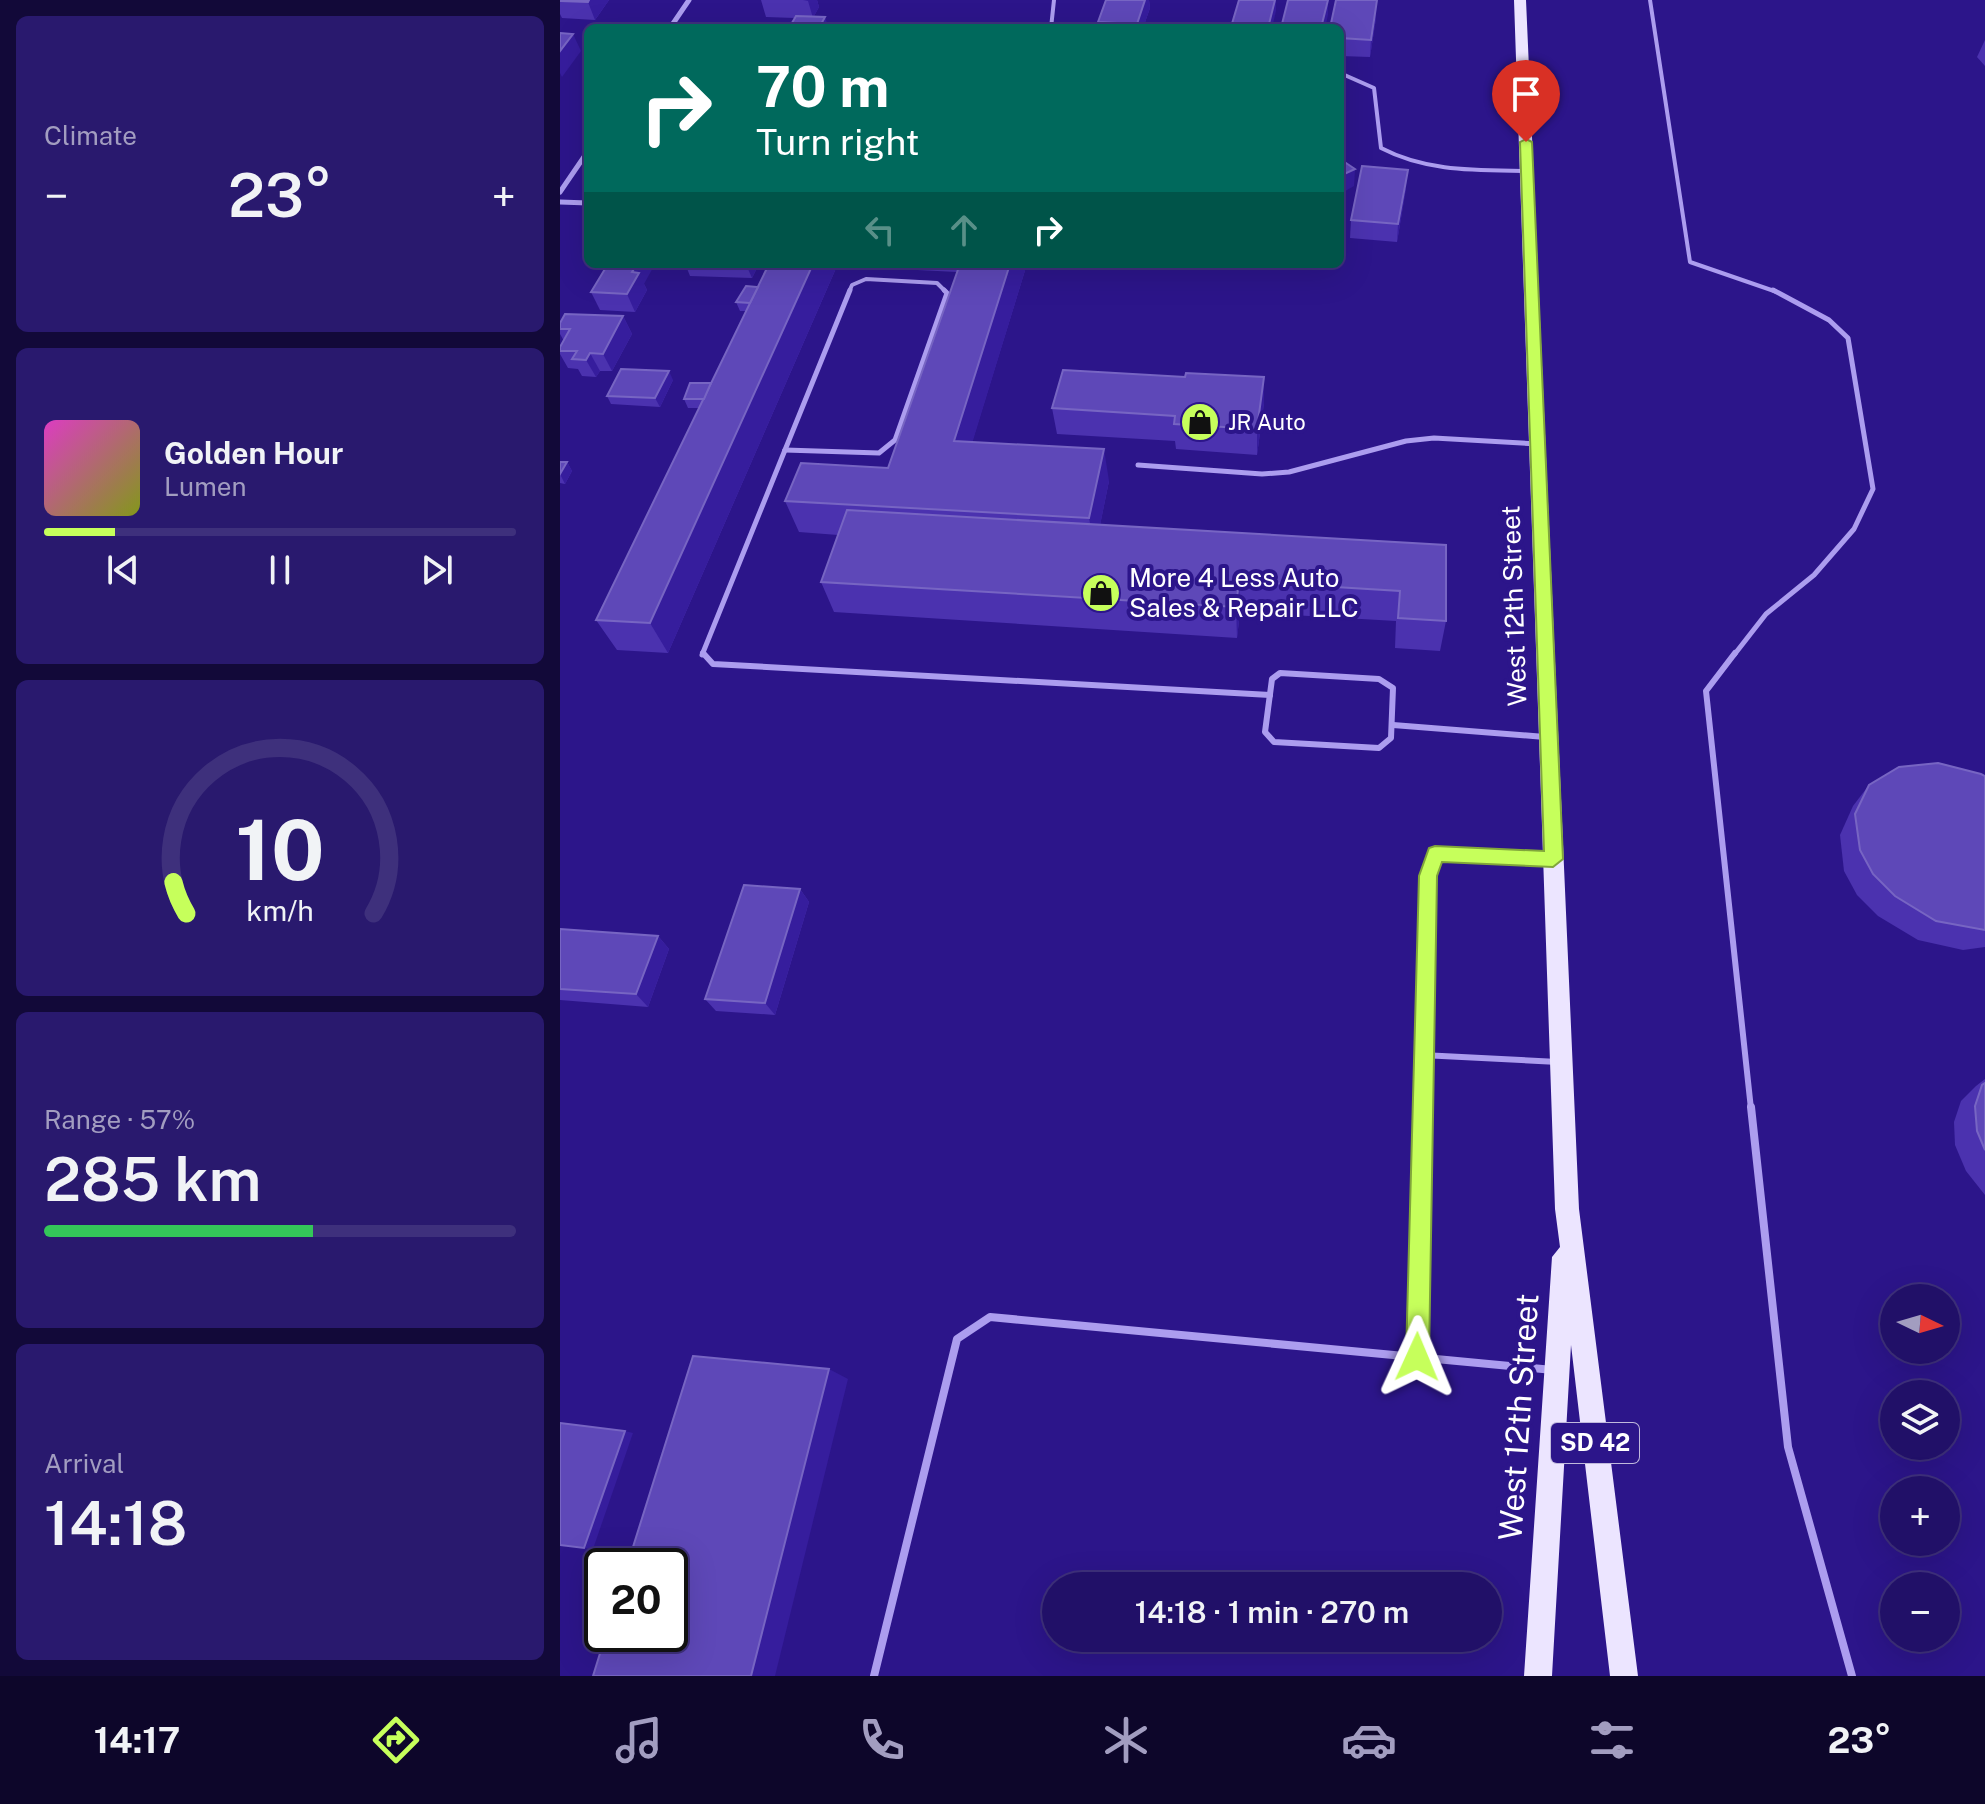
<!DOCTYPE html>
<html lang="en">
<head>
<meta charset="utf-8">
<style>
  body { margin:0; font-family:"Public Sans",sans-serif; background:#29196e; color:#f1f3f6; height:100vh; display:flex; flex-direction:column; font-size:30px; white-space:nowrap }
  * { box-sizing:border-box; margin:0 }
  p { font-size:26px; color:#a29dc0 }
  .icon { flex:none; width:44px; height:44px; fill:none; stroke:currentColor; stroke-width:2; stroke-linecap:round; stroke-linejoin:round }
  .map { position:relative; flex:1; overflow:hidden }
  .panel { display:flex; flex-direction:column; gap:16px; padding:16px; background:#120939; width:560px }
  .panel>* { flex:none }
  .top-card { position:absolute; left:24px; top:24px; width:760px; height:244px; border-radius:12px; box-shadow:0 8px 32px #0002,0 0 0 2px #3e307c; background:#00695c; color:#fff; overflow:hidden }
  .needle { width:52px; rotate:95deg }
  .tools { position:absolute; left:1320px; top:1284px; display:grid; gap:16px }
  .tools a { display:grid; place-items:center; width:80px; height:80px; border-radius:50%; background:#211068; box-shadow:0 8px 32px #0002,0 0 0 2px #3e307c; font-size:40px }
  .speed { position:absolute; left:24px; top:1548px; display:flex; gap:16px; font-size:40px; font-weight:700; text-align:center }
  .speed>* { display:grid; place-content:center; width:104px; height:104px; border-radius:50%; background:#211068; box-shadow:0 8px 32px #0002,0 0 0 2px #3e307c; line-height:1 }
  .speed .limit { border:4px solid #111; border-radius:12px; background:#fff; color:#111 }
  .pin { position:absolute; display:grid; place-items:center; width:68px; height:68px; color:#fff; margin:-82px -34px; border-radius:50% 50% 50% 0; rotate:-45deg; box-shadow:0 0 8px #0007 }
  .pin .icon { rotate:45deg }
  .me { position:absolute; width:88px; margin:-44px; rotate:1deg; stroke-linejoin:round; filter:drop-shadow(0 0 6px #0008) }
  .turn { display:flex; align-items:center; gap:28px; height:168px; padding:0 40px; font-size:36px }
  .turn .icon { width:104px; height:104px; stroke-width:2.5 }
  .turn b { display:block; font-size:56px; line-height:68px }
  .lanes { display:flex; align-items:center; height:76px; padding:0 40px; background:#0003; justify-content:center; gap:40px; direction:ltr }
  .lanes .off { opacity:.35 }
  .big { font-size:60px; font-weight:600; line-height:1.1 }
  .panel .tile { flex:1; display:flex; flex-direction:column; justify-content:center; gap:12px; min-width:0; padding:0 28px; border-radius:12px; background:#29196e }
  .panel .dial { align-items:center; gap:0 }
  .dial svg { height:208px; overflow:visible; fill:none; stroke:#3e307c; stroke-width:7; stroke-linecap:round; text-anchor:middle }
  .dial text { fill:#f1f3f6; stroke:none }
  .song { display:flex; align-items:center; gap:24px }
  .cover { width:96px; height:96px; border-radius:12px; background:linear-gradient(135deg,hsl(310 70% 55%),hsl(70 70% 35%)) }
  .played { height:8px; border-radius:4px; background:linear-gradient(90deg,#c6ff5b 15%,#3e307c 15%) }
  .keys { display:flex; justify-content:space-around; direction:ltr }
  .heat { display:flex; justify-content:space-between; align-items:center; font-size:44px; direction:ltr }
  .charge { height:12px; border-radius:6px; background:linear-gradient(90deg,#34c759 57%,#3e307c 0) }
  .trip { position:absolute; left:482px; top:1572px; width:460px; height:80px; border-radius:40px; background:#211068; box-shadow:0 8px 32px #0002,0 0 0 2px #3e307c; font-weight:600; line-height:80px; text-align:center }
  .tabs { display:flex; height:128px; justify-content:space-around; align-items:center; background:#0d062a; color:#a29dc0 }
  .tabs .icon { width:56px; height:56px }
  .tabs .on { color:#c6ff5b }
  .tabs b { font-size:36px; color:#f1f3f6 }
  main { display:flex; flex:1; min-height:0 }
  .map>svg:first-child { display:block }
</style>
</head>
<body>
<main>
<section class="panel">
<div class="tile"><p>Climate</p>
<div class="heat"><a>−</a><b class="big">23°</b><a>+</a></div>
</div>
<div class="tile">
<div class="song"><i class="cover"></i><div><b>Golden Hour</b><p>Lumen</p></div></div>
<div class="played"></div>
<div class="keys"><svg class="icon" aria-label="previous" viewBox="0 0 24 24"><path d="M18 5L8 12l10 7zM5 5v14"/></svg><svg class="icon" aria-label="pause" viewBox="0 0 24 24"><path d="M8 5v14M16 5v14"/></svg><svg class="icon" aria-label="next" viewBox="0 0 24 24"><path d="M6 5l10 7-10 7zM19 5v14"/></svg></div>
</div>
<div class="tile dial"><svg viewBox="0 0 100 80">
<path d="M14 69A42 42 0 1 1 86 69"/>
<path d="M14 69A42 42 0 0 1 9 57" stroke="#c6ff5b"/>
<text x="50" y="56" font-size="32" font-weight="700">10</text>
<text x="50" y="72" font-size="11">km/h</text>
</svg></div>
<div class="tile"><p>Range · 57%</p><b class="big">285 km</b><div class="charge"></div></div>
<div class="tile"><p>Arrival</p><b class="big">14:18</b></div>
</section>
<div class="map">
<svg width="1425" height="1676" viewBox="0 0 1425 1676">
  <rect width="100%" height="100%" fill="#2c158a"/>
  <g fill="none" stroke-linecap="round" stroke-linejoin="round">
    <g stroke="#ac9def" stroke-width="4">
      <path d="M1090 0 1130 262 1217 292"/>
      <path d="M491 28 494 0"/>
      <path d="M780 73 814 88 821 148C867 172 916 170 967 171"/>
      <path d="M289 292 292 285 306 279 377 283 386 292"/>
    </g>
    <g stroke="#ac9def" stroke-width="5">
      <path d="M225 450 319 453 335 440 387 293 384 290"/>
      <path d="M225 450 290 290"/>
      <path d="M578 465 702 474 729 472 846 441 874 438 977 444"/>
      <path d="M142 655 225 450"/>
      <path d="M1174 655 1206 614 1254 575 1294 529 1313 489 1288 338 1269 320 1213 290"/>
    </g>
    <g stroke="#ac9def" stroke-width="6">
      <path d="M143 653 153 664 710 695"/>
      <path d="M1175 653 1146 691 1191 1109"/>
      <path d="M720 673 819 679 833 688 831 738 819 748 714 742 705 732 712 679Z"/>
      <path d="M833 725 985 737"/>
      <path d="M862 1055 868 876 875 854 989 859"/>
      <path d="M861 1109 862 1055 998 1062"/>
    </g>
    <g stroke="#ac9def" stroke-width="8">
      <path d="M1191 1107 1228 1447 1292 1676"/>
      <path d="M857 1357 861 1107"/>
      <path d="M314 1676 397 1339 430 1317 993 1370"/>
    </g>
    <g stroke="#ac9def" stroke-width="5">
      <path d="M110 28 129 0"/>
      <path d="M0 192 28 151"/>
      <path d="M0 202 28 203"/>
    </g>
    <path fill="#ece5ff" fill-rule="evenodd" d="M954 0H966L1019 1209 1078 1676H1050L1011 1345 992 1676H964L992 1257 1000 1247 995 1209Z"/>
  </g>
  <g fill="#4b32af">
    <path d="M0 0H49L35 20 2 18 0 14Z"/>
    <path d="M201 0H257L259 7 254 16 268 26 235 18 206 17Z"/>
    <path d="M546 0H589L590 8 583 28H539L538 22Z"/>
    <path d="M816 18 810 57 780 56V28Z"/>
    <path d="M1425 40V66L1417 57Z"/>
    <path d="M846 188 837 242 790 238 791 220Z"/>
    <path d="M199 264 192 278 130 276 126 266Z"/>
    <path d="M209 264H467L412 442 549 481 540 525 886 545V621L880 651 835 648 836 621 680 612 677 638 274 612 261 582 278 535 239 532 225 501 328 468 397 272 277 266 108 653 57 650 36 620 139 408H128L124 399 151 383 186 311H180L176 302 198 287Z"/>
    <path d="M84 284 87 290 75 312 40 310 31 292Z"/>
    <path d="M63 316 72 334 52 371H40L36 377 22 376 18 369 8 368 0 354V347L4 341 0 334V323Z"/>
    <path d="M625 377H704V403L697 455 616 449 615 441 497 434 492 408Z"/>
    <path d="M113 380 100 407 51 404 47 396Z"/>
    <path d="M0 462H7L12 471 5 484 0 483Z"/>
    <path d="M1425 776V947L1403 950 1358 940 1318 916 1297 895 1284 871 1280 835 1293 806 1309 785Z"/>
    <path d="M240 889 249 902 215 1015 156 1011 145 999Z"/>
    <path d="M0 929 98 936 109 949 88 1007 0 1000Z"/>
    <path d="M1425 1079V1195L1406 1171 1395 1145 1394 1122 1401 1101 1416 1086Z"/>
  </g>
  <g fill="#361d9d">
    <path d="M29 0H49L35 20 28 2Z"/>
    <path d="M243 0H257L259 7 253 18 248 1Z"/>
    <path d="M585 0H589L590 8 583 28H577V24Z"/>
    <path d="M715 0H716V11L712 28H708Z"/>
    <path d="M768 0V15L765 28H761Z"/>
    <path d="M817 0 816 18 810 57 811 40Z"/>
    <path d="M265 17 268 26 267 28H259Z"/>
    <path d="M13 34 21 51 2 77 0 73V51Z"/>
    <path d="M795 169 794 186 780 194V176Z"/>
    <path d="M848 170 846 188 837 242 838 224Z"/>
    <path d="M77 264H95L84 284 87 290 75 312 67 294 72 272Z"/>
    <path d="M191 264H199L192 278 188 269Z"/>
    <path d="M253 264H276L277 266 108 653 90 623Z"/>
    <path d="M450 264H467L403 473 394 441Z"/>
    <path d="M63 316 72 334 52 371 43 354Z"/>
    <path d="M30 353 40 371 36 377 26 360Z"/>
    <path d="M109 371 113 380 100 407 95 398Z"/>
    <path d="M704 377V403L697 455V429Z"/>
    <path d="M544 449 549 481 535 550 529 518Z"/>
    <path d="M7 462 12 471 5 484 0 474Z"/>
    <path d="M679 581 680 612 677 638 676 607Z"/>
    <path d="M240 889 249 902 215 1015 205 1003Z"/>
    <path d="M98 936 109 949 88 1007 76 994Z"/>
    <path d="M269 1369 288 1379 215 1676H191Z"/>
    <path d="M65 1431 73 1433 33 1549 24 1548Z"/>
  </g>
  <g fill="#5e48b8" stroke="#7765c3" stroke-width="2">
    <path d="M0 0H29L28 2 0 1Z"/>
    <path d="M546 0H585L577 24 538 22Z"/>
    <path d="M679 0H715L708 28 671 27Z"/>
    <path d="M728 0H768L761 28H721Z"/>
    <path d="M776 0H817L811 40 780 38V28H770Z"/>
    <path d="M236 16 265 17 259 28H229Z"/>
    <path d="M0 33 13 34 0 51Z"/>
    <path d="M780 159 795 169 780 176Z"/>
    <path d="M802 166 848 170 838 224 791 220Z"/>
    <path d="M48 264H77L72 272 79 273 67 294 31 292Z"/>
    <path d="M127 264H191L188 269 126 266Z"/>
    <path d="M209 264H253L90 623 36 620Z"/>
    <path d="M400 264H450L394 441 544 449 529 518 225 501 241 463 328 468Z"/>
    <path d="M186 286 198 287 190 303 176 302Z"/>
    <path d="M5 314 63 316 43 354 30 353 26 360 12 359 17 351H0V347L10 329H0V323Z"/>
    <path d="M61 369 109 371 95 398 47 396Z"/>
    <path d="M503 370 625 377 626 373 704 377 697 429 614 424 615 416 492 408Z"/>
    <path d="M130 383H151L144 399H124Z"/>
    <path d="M0 462H7L0 474Z"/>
    <path d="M287 510 886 545V621L838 618 840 591 679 581 676 607 261 582Z"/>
    <path d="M1378 763 1421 774 1425 776V930L1376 921 1335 896 1313 874 1300 850 1295 814 1309 785 1339 767Z"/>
    <path d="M184 885 240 889 205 1003 145 999Z"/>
    <path d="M0 929 98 936 76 994 0 989Z"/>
    <path d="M1425 1083V1150L1417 1131 1415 1106 1422 1085Z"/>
    <path d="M133 1356 269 1369 191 1676H33L46 1634H110V1566H67Z"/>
    <path d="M0 1423 65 1431 24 1548 0 1545Z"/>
  </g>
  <path fill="#c6ff5b" stroke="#81a63b" stroke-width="2" d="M966 139 972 142 1003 859 993 867 882 862 877 876 869 1357 865 1365 857 1368 849 1365 846 1357 859 876 869 848 875 846 984 851 960 142Z"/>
  <defs>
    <g id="shop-disc" transform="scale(2)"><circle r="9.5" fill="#c6ff5b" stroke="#2c158a"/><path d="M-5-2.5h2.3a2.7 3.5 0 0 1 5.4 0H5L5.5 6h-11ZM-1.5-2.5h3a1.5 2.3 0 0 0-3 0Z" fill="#111"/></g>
  </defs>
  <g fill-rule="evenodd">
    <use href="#shop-disc" x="640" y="422"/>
    <use href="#shop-disc" x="541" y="593"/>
  </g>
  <g text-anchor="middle" stroke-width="8" stroke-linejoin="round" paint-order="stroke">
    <g font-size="22" fill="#fff" stroke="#2c158a" text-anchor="start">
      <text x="668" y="430">JR Auto</text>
    </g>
    <rect fill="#2c158a" stroke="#c0b9dc" stroke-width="2" x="991" y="1423" width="88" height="40" rx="6"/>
    <g font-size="24" font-weight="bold" fill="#fff">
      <text x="1035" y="1451">SD 42</text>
    </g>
    <g font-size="26" fill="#fff" stroke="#2c158a" text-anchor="start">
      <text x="569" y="587">More 4 Less Auto<tspan x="569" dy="30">Sales &amp; Repair LLC</tspan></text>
    </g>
    <g font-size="26" fill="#fff" stroke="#2c158a">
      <text transform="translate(954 606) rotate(-92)" y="9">West 12th Street</text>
    </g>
    <g font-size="32" fill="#fff" stroke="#2c158a">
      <text transform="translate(959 1417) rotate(-86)" y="11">West 12th Street</text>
    </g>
  </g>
</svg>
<div class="tools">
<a><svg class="needle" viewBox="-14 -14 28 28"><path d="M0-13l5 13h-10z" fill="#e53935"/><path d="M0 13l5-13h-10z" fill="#a29dc0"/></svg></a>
<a><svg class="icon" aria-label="layers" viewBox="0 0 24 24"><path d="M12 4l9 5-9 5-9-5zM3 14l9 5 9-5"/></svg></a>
<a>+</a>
<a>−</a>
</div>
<div class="speed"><div class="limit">20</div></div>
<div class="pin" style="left:966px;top:142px;background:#d93025"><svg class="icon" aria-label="arrive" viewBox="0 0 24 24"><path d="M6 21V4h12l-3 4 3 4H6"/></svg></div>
<svg class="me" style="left:857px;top:1357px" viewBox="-20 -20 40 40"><path d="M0-17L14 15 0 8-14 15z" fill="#c6ff5b" stroke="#fff" stroke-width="4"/></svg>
<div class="trip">14:18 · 1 min · 270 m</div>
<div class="top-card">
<div class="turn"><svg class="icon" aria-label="right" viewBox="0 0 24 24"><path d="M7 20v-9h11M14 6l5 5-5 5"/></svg><div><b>70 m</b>Turn right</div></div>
<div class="lanes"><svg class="icon off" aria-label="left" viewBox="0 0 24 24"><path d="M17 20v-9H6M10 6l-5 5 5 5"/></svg><svg class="icon off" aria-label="ahead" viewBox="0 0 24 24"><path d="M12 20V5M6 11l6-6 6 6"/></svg><svg class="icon" aria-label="right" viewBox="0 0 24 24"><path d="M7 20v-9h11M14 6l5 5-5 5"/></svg></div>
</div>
</div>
</main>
<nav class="tabs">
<b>14:17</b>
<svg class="icon on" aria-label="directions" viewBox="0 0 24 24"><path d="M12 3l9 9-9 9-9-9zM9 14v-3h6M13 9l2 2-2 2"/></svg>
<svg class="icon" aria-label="music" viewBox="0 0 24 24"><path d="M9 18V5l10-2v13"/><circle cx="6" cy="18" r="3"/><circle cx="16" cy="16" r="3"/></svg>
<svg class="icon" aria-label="phone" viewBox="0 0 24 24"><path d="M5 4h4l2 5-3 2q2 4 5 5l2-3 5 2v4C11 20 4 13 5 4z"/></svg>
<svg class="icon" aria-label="climate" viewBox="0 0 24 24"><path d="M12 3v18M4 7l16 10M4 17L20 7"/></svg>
<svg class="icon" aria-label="car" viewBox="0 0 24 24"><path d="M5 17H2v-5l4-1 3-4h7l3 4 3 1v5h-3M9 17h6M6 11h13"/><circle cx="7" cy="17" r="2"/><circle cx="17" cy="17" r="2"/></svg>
<svg class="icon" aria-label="filters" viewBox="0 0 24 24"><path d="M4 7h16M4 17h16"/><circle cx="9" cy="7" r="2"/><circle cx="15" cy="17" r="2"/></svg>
<b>23°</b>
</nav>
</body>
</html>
